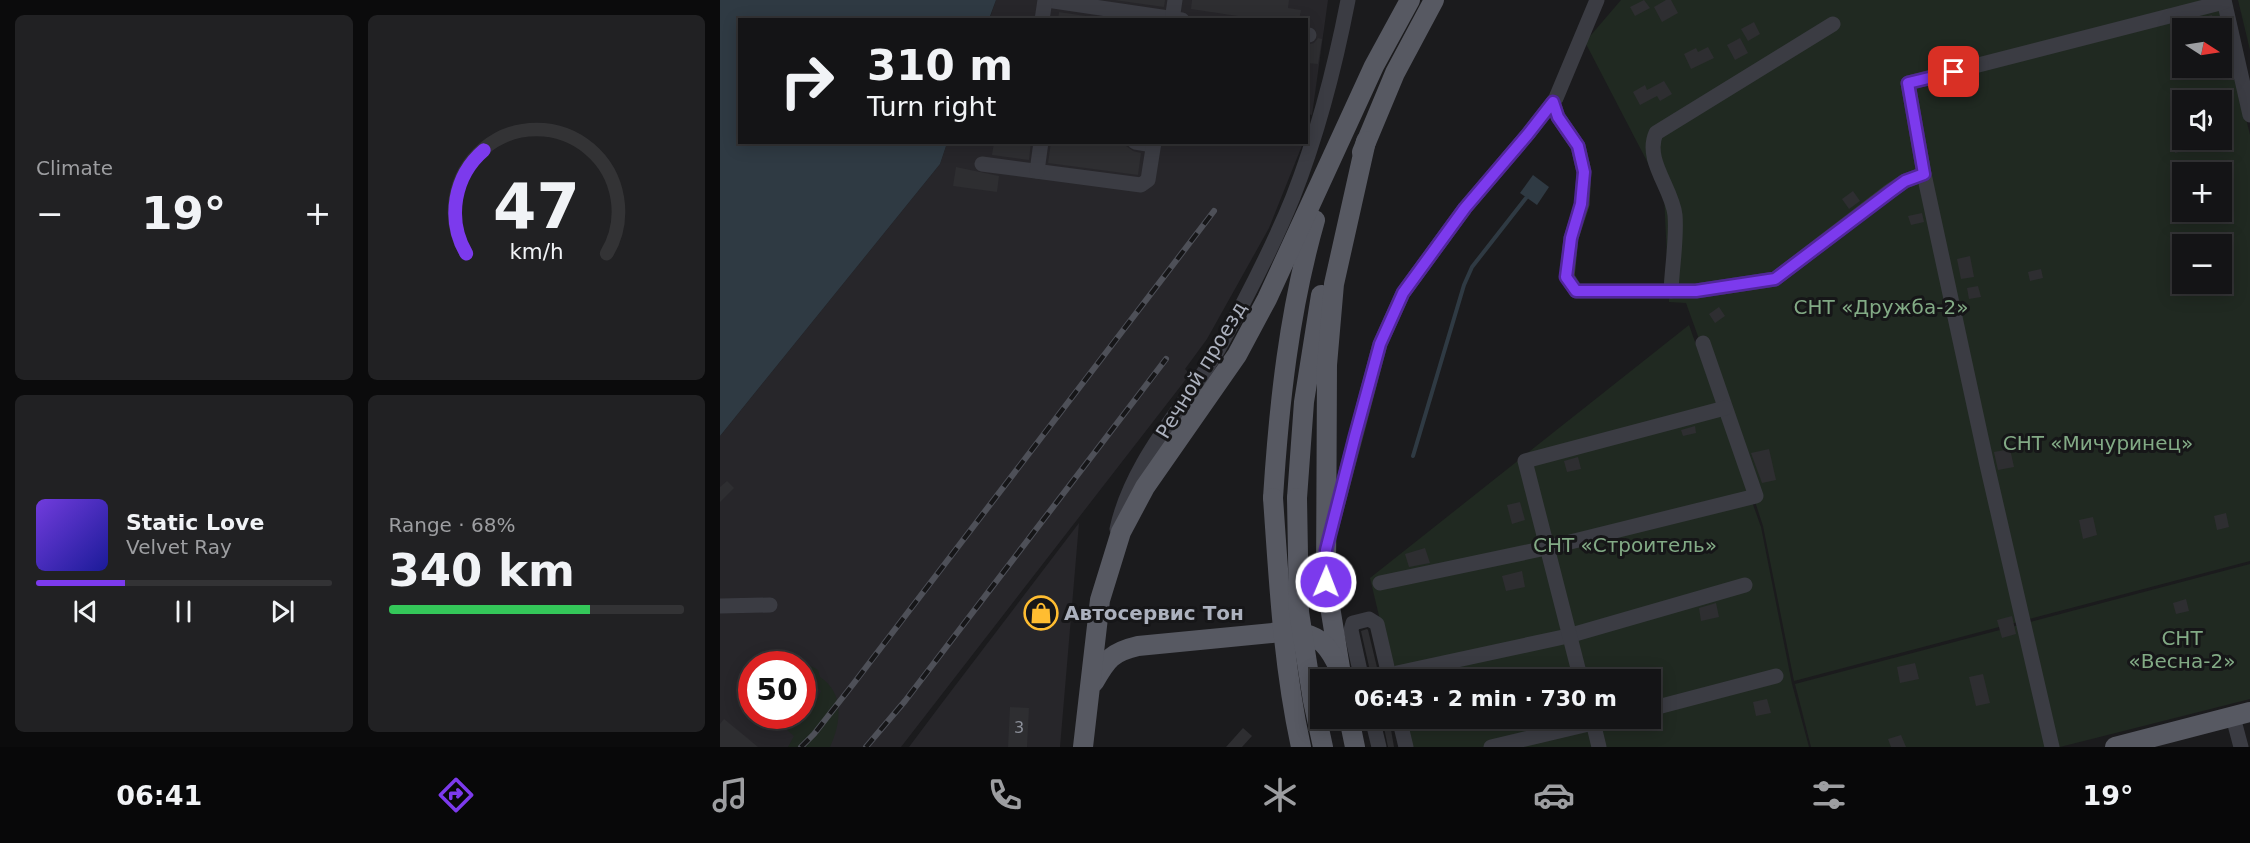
<!DOCTYPE html>
<html lang="en">
<head>
<meta charset="utf-8">
<style>
  body { margin:0; font-family:"DejaVu Sans",sans-serif; background:#212123; color:#f1f3f6; height:100vh; display:flex; flex-direction:column; font-size:22px; white-space:nowrap }
  * { box-sizing:border-box; margin:0 }
  p { font-size:20px; color:#9d9ea1 }
  .icon { flex:none; width:33px; height:33px; fill:none; stroke:currentColor; stroke-width:2; stroke-linecap:round; stroke-linejoin:round }
  .map { position:relative; flex:1; overflow:hidden }
  .side { display:flex; flex-direction:column; gap:15px; padding:15px; background:#0b0b0c; width:720px }
  .side>* { flex:none }
  .banner { position:absolute; left:18px; top:18px; width:570px; height:126px; border-radius:0px; box-shadow:0 3px 15px #0003,0 0 0 2px #333335; background:#141416; color:#f1f3f6; overflow:hidden }
  .needle { width:39px; rotate:102deg }
  .buttons { position:absolute; left:1452px; top:18px; display:grid; gap:12px }
  .buttons a { display:grid; place-items:center; width:60px; height:60px; border-radius:0px; background:#141416; box-shadow:0 3px 15px #0003,0 0 0 2px #333335; font-size:30px }
  .speed { position:absolute; left:18px; top:651px; display:flex; gap:12px; font-size:30px; font-weight:700; text-align:center }
  .speed>* { display:grid; place-content:center; width:78px; height:78px; border-radius:50%; background:#141416; box-shadow:0 3px 15px #0003,0 0 0 2px #333335; line-height:1 }
  .speed .limit { border:9px solid #d22; background:#fff; color:#111 }
  .pin { position:absolute; display:grid; place-items:center; width:51px; height:51px; color:#fff; margin:-26px; border-radius:12px; box-shadow:0 3px 9px #0006 }
  .me { position:absolute; width:66px; margin:-33px; rotate:1deg; stroke-linejoin:round; filter:drop-shadow(0 0 4px #0008) }
  .turn { display:flex; align-items:center; gap:21px; height:126px; padding:0 30px; font-size:27px }
  .turn .icon { width:78px; height:78px; stroke-width:2.5 }
  .turn b { display:block; font-size:42px; line-height:51px }
  .big { font-size:45px; font-weight:700; line-height:1.1 }
  .side .tile { flex:1; display:flex; flex-direction:column; justify-content:center; gap:9px; min-width:0; padding:0 21px; border-radius:9px; background:#212123 }
  .side .dial { align-items:center; gap:0 }
  .dial svg { height:156px; overflow:visible; fill:none; stroke:#333335; stroke-width:7; stroke-linecap:round; text-anchor:middle }
  .dial text { fill:#f1f3f6; stroke:none }
  .song { display:flex; align-items:center; gap:18px }
  .cover { width:72px; height:72px; border-radius:9px; background:linear-gradient(135deg,hsl(260 70% 55%),hsl(240 70% 35%)) }
  .played { height:6px; border-radius:3px; background:linear-gradient(90deg,#7c3aed 30%,#333335 30%) }
  .keys { display:flex; justify-content:space-around; direction:ltr }
  .heat { display:flex; justify-content:space-between; align-items:center; font-size:33px; direction:ltr }
  .charge { height:9px; border-radius:4px; background:linear-gradient(90deg,#34c759 68%,#333335 0) }
  .side .tiles { flex:1; display:grid; gap:15px; grid-template-columns:repeat(2,1fr) }
  .trip { position:absolute; left:590px; top:669px; width:351px; height:60px; border-radius:0px; background:#141416; box-shadow:0 3px 15px #0003,0 0 0 2px #333335; font-weight:700; line-height:60px; text-align:center }
  .tabs { display:flex; height:96px; justify-content:space-around; align-items:center; background:#080809; color:#9d9ea1 }
  .tabs .icon { width:42px; height:42px }
  .tabs .selected { color:#7c3aed }
  .tabs b { font-size:27px; color:#f1f3f6 }
  main { display:flex; flex:1; min-height:0 }
  .map>svg:first-child { display:block }
</style>
</head>
<body>
<main>
<section class="side">
<div class="tiles">
<div class="tile"><p>Climate</p>
<div class="heat"><a>−</a><b class="big">19°</b><a>+</a></div>
</div>
<div class="tile dial"><svg viewBox="0 0 100 80">
<path d="M14 69A42 42 0 1 1 86 69"/>
<path d="M14 69A42 42 0 0 1 23 16" stroke="#7c3aed"/>
<text x="50" y="56" font-size="32" font-weight="700">47</text>
<text x="50" y="72" font-size="11">km/h</text>
</svg></div>
<div class="tile">
<div class="song"><i class="cover"></i><div><b>Static Love</b><p>Velvet Ray</p></div></div>
<div class="played"></div>
<div class="keys"><svg class="icon" aria-label="previous" viewBox="0 0 24 24"><path d="M18 5L8 12l10 7zM5 5v14"/></svg><svg class="icon" aria-label="pause" viewBox="0 0 24 24"><path d="M8 5v14M16 5v14"/></svg><svg class="icon" aria-label="next" viewBox="0 0 24 24"><path d="M6 5l10 7-10 7zM19 5v14"/></svg></div>
</div>
<div class="tile"><p>Range · 68%</p><b class="big">340 km</b><div class="charge"></div></div>
</div>
</section>
<div class="map">
<svg width="1530" height="747" viewBox="0 0 1530 747">
  <rect width="100%" height="100%" fill="#1b1b1d"/>
  <g fill="#27262a" fill-rule="evenodd">
    <path d="M276 0H608L592 115 588 114 587 120 586 20H269Z"/>
    <path d="M227 143H583L549 228 487 339 465 369 470 374 181 747H0V436L220 164ZM32 664H82V716H32Z"/>
    <path d="M359 523 340 747H189L222 703Z"/>
  </g>
  <g fill="#202921" fill-rule="evenodd">
    <path d="M901 0H1498L1530 135V561L1074 681 1043 526 1010 425 966 303 949 302 944 194 865 42ZM1462 28H1502V68H1462ZM1462 100H1502V140H1462ZM1462 172H1502V212H1462ZM1462 244H1502V284H1462Z"/>
    <path d="M1518 0H1530V50Z"/>
    <path d="M969 325 1041 527 1072 684 1089 747H689L683 719 930 718V680L674 679 650 578Z"/>
    <path d="M1530 564V699L1340 747H1091L1075 684Z"/>
    <path d="M54 658 87 664 98 670 100 677C125 693 121 724 110 747H68L74 736 51 716H84L93 708 101 691 83 674 82 664H65Z"/>
  </g>
  <g fill="#2f3a43">
    <path d="M0 0H276L269 19 20 20V142L227 143 220 164 0 436Z"/>
    <path d="M813 175 829 187 817 205 800 193Z"/>
  </g>
  <g fill="none" stroke-linecap="round" stroke-linejoin="round">
    <path stroke="#2f3a43" stroke-width="4" d="M693 456 744 285 752 267 806 198"/>
  </g>
  <g fill="#2e2e31">
    <path d="M394 0H445L444 7Z"/>
    <path d="M472 0H569L568 8 581 10 579 20H544L471 9Z"/>
    <path d="M924 0 930 8 915 16 910 7Z"/>
    <path d="M946 0H951L958 13 942 22 934 7Z"/>
    <path d="M339 12 392 20H338Z"/>
    <path d="M1492 15 1494 27 1473 28 1472 20Z"/>
    <path d="M1034 22 1040 34 1028 41 1021 29Z"/>
    <path d="M598 38 602 39 598 64 586 63V45L594 43Z"/>
    <path d="M1020 38 1028 53 1015 60 1007 45Z"/>
    <path d="M988 47 994 58 971 69 964 54 976 48 978 52Z"/>
    <path d="M944 81 952 94 940 101 937 96 920 105 913 92 925 85 927 90Z"/>
    <path d="M1462 134 1466 150 1455 153 1451 137Z"/>
    <path d="M274 142H311L309 160 272 155Z"/>
    <path d="M331 142H379L406 146 413 151 421 153 418 175 328 163Z"/>
    <path d="M236 167 279 176 277 192 233 186Z"/>
    <path d="M1133 191 1140 201 1129 209 1122 199Z"/>
    <path d="M1202 213 1204 222 1191 225 1188 216Z"/>
    <path d="M1250 256 1254 277 1241 279 1237 259Z"/>
    <path d="M1321 269 1323 278 1310 281 1308 272Z"/>
    <path d="M1258 286 1261 297 1249 299 1247 288Z"/>
    <path d="M999 307 1005 316 995 323 989 314Z"/>
    <path d="M975 426 976 433 963 436 961 430Z"/>
    <path d="M1049 449 1056 480 1042 483 1031 453Z"/>
    <path d="M1290 449 1294 467 1278 470 1274 452Z"/>
    <path d="M858 457 861 469 847 472 844 461Z"/>
    <path d="M7 481 14 488 0 502V487Z"/>
    <path d="M800 502 805 520 792 524 787 505Z"/>
    <path d="M1506 513 1509 527 1497 530 1494 516Z"/>
    <path d="M1373 517 1377 535 1363 539 1359 520Z"/>
    <path d="M705 548 710 563 689 567 685 554Z"/>
    <path d="M802 571 805 587 786 591 782 576Z"/>
    <path d="M1466 599 1469 611 1456 614 1453 603Z"/>
    <path d="M996 603 999 617 981 621 979 608Z"/>
    <path d="M1292 616 1296 634 1282 638 1277 620Z"/>
    <path d="M647 629 648 630 660 680H652L641 631Z"/>
    <path d="M1195 663 1199 679 1180 683 1177 667Z"/>
    <path d="M1263 674 1270 703 1256 706 1249 677Z"/>
    <path d="M82 682 97 692 82 712Z"/>
    <path d="M1047 699 1051 713 1036 716 1033 702Z"/>
    <path d="M290 707 309 708 307 747H288Z"/>
    <path d="M662 718H669L674 747H668Z"/>
    <path d="M4 719 38 747H0V724Z"/>
    <path d="M523 728 532 736 522 747H506Z"/>
    <path d="M1181 735 1186 747H1171L1168 739Z"/>
  </g>
  <g fill="none" stroke-linecap="round" stroke-linejoin="round">
    <g stroke="#3b3c43" stroke-width="15">
      <path d="M327 0 462 20"/>
      <path d="M1504 0 1530 115"/>
      <path d="M322 20 325 0"/>
      <path d="M452 20 455 0"/>
      <path d="M586 35H589"/>
      <path d="M833 102 838 117 858 146 864 172 862 204 851 238 847 277 856 291H976L1055 279 1170 191 1185 181 1204 174 1188 83 1504 2"/>
      <path d="M415 142 433 145"/>
      <path d="M262 164 421 185 428 180 434 142"/>
      <path d="M317 171 321 142"/>
      <path d="M1204 174 1267 465 1332 747"/>
      <path d="M951 291C952 267 957 238 955 215 952 188 924 160 936 133L1113 24"/>
      <path d="M397 529C412 460 465 407 499 348 526 299 552 249 573 197 598 133 615 67 628 0"/>
      <path d="M611 529 660 344 683 293 745 208 808 134 836 98 877 0"/>
      <path d="M660 583 826 548 1036 496 983 343"/>
      <path d="M0 606 50 605"/>
      <path d="M677 673 848 636 1025 585"/>
      <path d="M642 680 631 630 633 623 649 619 657 624 670 680"/>
      <path d="M861 680 805 461 1005 408"/>
      <path d="M930 709 1056 676"/>
      <path d="M1513 717 1521 747"/>
      <path d="M652 718 659 747"/>
      <path d="M679 718 686 747"/>
      <path d="M872 718 879 747"/>
      <path d="M771 747 894 718"/>
    </g>
    <g stroke="#575962" stroke-width="20">
      <path d="M642 152 675 73 714 0"/>
      <path d="M553 498C559 404 569 311 595 220"/>
      <path d="M577 498 584 402 601 295"/>
      <path d="M622 680 606 582 607 365 614 284 646 141"/>
      <path d="M374 682C387 659 392 652 418 646L572 631C597 635 605 641 616 662"/>
      <path d="M629 718 635 747"/>
      <path d="M363 747 380 600 401 532 425 487 517 355 547 299 654 66 690 0"/>
      <path d="M1395 747 1530 712"/>
    </g>
    <g stroke="#4e5058" stroke-width="6">
      <g id="rail">
        <path d="M81 747 94 734 134 683 494 211"/>
        <path d="M146 747 185 701 446 359"/>
      </g>
    </g>
    <use href="#rail" stroke="#161618" stroke-width="4" stroke-dasharray="11" stroke-linecap="butt"/>
    <g stroke="#575962" stroke-width="20">
      <path d="M553 498C559 582 563 665 581 747"/>
      <path d="M577 498 579 612 593 701 603 747"/>
    </g>
  </g>
  <g fill="none" stroke-linecap="round" stroke-linejoin="round">
    <g stroke="#51269a" stroke-width="15">
      <path id="route" d="M606 582V550L635 436 660 344 683 293 745 208 808 134 833 102 838 117 858 146 864 172 861 204 851 238 846 277 856 291H976L1055 279 1170 192 1185 181 1204 174 1188 83 1234 72"/>
    </g>
    <use href="#route" stroke="#7c3aed" stroke-width="10"/>
  </g>
  <defs>
    <g id="shop-ring" transform="scale(1.725)"><circle r="9.5" fill="#161618" stroke="#ffbd31" stroke-width="1.5"/><path d="M-5-2.5h2.3a2.7 3.5 0 0 1 5.4 0H5L5.5 6h-11ZM-1.5-2.5h3a1.5 2.3 0 0 0-3 0Z" fill="#ffbd31"/></g>
  </defs>
  <g fill-rule="evenodd">
    <use href="#shop-ring" x="321" y="613"/>
  </g>
  <g text-anchor="middle" stroke-width="6" stroke-linejoin="round" paint-order="stroke">
    <g font-size="16" fill="#8c909a">
      <text x="299" y="733">3</text>
    </g>
    <g font-size="20" fill="#82aa85" stroke="#161618">
      <text x="1161" y="314">СНТ «Дружба-2»</text>
      <text x="1378" y="450">СНТ «Мичуринец»</text>
      <text x="905" y="552">СНТ «Строитель»</text>
      <text x="1462" y="645">СНТ<tspan x="1462" dy="23">«Весна-2»</tspan></text>
    </g>
    <g font-size="20" fill="#acb1be" stroke="#161618">
      <text transform="translate(481 370) rotate(-59)" y="7">Речной проезд</text>
    </g>
    <g font-size="20" font-weight="bold" fill="#acb1be" stroke="#161618" text-anchor="start">
      <text x="344" y="620">Автосервис Тон</text>
    </g>
  </g>
</svg>
<div class="buttons">
<a><svg class="needle" viewBox="-14 -14 28 28"><path d="M0-13l5 13h-10z" fill="#e53935"/><path d="M0 13l5-13h-10z" fill="#9d9ea1"/></svg></a>
<a><svg class="icon" aria-label="sound" viewBox="0 0 24 24"><path d="M4 9h4l5-4v14l-5-4H4zM17 9q2 3 0 6"/></svg></a>
<a>+</a>
<a>−</a>
</div>
<div class="speed"><div class="limit">50</div></div>
<div class="pin" style="left:1234px;top:72px;background:#d93025"><svg class="icon" aria-label="arrive" viewBox="0 0 24 24"><path d="M6 21V4h12l-3 4 3 4H6"/></svg></div>
<svg class="me" style="left:606px;top:582px" viewBox="-20 -20 40 40"><circle r="17" fill="#7c3aed" stroke="#fff" stroke-width="3"/><path d="M0-11L8 9 0 5-8 9z" fill="#fff"/></svg>
<div class="trip">06:43 · 2 min · 730 m</div>
<div class="banner">
<div class="turn"><svg class="icon" aria-label="right" viewBox="0 0 24 24"><path d="M7 20v-9h11M14 6l5 5-5 5"/></svg><div><b>310 m</b>Turn right</div></div>
</div>
</div>
</main>
<nav class="tabs">
<b>06:41</b>
<svg class="icon selected" aria-label="directions" viewBox="0 0 24 24"><path d="M12 3l9 9-9 9-9-9zM9 14v-3h6M13 9l2 2-2 2"/></svg>
<svg class="icon" aria-label="music" viewBox="0 0 24 24"><path d="M9 18V5l10-2v13"/><circle cx="6" cy="18" r="3"/><circle cx="16" cy="16" r="3"/></svg>
<svg class="icon" aria-label="phone" viewBox="0 0 24 24"><path d="M5 4h4l2 5-3 2q2 4 5 5l2-3 5 2v4C11 20 4 13 5 4z"/></svg>
<svg class="icon" aria-label="climate" viewBox="0 0 24 24"><path d="M12 3v18M4 7l16 10M4 17L20 7"/></svg>
<svg class="icon" aria-label="car" viewBox="0 0 24 24"><path d="M5 17H2v-5l4-1 3-4h7l3 4 3 1v5h-3M9 17h6M6 11h13"/><circle cx="7" cy="17" r="2"/><circle cx="17" cy="17" r="2"/></svg>
<svg class="icon" aria-label="filters" viewBox="0 0 24 24"><path d="M4 7h16M4 17h16"/><circle cx="9" cy="7" r="2"/><circle cx="15" cy="17" r="2"/></svg>
<b>19°</b>
</nav>
</body>
</html>
